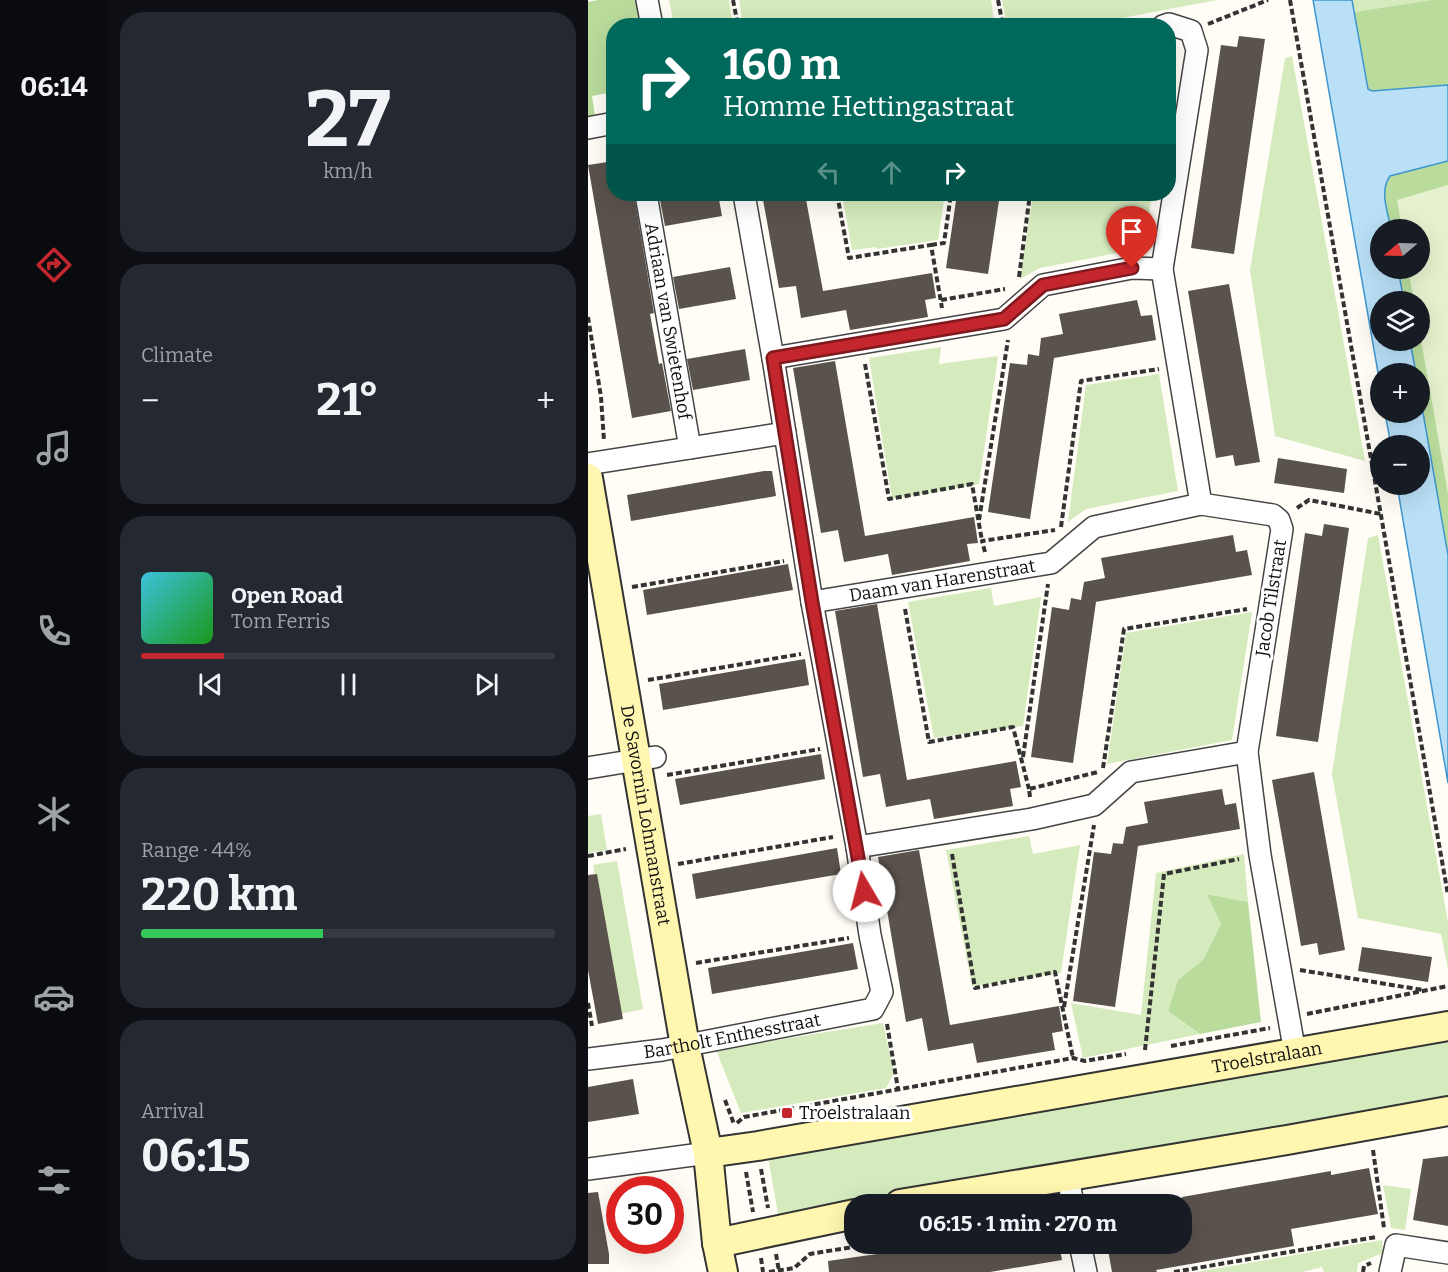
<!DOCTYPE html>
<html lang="en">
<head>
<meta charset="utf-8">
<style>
  body { margin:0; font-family:Bitter,serif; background:#242831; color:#f1f3f6; height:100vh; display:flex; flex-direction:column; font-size:22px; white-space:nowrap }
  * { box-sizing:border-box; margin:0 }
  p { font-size:20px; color:#9ea1a6 }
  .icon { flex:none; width:33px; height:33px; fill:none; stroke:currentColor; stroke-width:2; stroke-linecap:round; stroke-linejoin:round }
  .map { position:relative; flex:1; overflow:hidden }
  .details { display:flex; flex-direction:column; gap:12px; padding:12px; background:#0d0f14; width:480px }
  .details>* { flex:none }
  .guide { position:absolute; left:18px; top:18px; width:570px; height:183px; border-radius:24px; box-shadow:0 6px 24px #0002; background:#00695c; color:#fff; overflow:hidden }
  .needle { width:39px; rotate:251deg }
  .controls { position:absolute; left:782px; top:219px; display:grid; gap:12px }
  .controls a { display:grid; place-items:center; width:60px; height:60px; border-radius:50%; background:#171b24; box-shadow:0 6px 24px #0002; font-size:30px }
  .speed { position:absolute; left:18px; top:1176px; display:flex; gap:12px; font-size:30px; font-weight:700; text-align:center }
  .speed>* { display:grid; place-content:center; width:78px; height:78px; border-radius:50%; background:#171b24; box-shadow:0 6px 24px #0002; line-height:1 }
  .speed .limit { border:9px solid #d22; background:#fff; color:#111 }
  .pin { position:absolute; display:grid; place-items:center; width:51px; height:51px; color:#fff; margin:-62px -26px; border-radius:50% 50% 50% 0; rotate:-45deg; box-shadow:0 0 6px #0007 }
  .pin .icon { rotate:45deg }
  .me { position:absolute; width:66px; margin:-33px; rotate:352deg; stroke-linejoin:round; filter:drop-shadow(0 0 4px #0008) }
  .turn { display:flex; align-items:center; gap:21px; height:126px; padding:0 18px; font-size:27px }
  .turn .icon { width:78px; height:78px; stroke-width:2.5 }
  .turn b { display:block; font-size:42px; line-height:51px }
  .lanes { display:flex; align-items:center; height:57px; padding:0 18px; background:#0003; justify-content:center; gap:30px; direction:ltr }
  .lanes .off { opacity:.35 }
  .big { font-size:45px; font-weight:700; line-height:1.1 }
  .details .card { flex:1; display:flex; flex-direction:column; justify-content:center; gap:9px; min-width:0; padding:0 21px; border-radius:24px; background:#242831 }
  .details .dial { align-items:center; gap:0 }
  .dial b { font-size:78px; line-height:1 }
  .song { display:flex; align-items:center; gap:18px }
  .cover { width:72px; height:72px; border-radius:9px; background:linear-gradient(135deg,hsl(190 70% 55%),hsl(120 70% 35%)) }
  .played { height:6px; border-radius:3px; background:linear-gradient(90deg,#c4262e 20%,#363941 20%) }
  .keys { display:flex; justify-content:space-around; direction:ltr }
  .heat { display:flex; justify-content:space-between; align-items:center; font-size:33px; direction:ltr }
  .charge { height:9px; border-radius:4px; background:linear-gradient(90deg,#34c759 44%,#363941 0) }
  .trip { position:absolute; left:256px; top:1194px; width:348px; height:60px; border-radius:24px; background:#171b24; box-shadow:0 6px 24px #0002; font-weight:700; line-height:60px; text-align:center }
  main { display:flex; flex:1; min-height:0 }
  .menu { display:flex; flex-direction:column; width:108px; justify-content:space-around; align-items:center; background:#090b0e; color:#9ea1a6 }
  .menu .icon { width:42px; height:42px }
  .menu .selected { color:#c4262e }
  .menu b { font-size:27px; color:#f1f3f6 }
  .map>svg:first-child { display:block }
</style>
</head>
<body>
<main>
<nav class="menu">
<b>06:14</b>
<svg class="icon selected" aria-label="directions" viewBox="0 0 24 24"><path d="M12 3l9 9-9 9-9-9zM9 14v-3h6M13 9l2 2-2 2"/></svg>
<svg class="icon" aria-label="music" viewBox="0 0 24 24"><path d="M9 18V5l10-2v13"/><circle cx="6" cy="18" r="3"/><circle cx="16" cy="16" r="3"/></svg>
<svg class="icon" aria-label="phone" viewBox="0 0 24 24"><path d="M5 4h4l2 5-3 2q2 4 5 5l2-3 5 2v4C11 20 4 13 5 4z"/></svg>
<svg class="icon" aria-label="climate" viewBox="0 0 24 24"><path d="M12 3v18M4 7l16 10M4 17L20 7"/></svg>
<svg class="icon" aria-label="car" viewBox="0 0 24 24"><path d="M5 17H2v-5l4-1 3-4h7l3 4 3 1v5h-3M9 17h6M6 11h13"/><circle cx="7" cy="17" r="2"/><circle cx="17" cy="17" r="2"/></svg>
<svg class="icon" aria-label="filters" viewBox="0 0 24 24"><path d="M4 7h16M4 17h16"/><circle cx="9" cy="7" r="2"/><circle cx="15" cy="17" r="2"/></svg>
</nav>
<section class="details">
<div class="card dial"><b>27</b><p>km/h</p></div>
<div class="card"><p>Climate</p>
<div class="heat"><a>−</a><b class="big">21°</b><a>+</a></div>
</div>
<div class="card">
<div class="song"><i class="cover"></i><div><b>Open Road</b><p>Tom Ferris</p></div></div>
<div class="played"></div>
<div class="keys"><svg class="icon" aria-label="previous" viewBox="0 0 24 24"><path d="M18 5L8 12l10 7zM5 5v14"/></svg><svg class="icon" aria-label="pause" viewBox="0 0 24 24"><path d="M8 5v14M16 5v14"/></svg><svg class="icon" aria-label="next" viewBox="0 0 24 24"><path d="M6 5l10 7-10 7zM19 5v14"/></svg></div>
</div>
<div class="card"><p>Range · 44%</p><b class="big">220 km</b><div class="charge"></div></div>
<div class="card"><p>Arrival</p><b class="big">06:15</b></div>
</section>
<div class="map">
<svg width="860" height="1272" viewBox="0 0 860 1272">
  <rect width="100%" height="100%" fill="#fffdf5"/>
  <g fill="#d5ebbd">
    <path d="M81 0H141L145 25H86Z"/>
    <path d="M151 0H403L407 25H155Z"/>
    <path d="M414 0H629L497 25 419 26Z"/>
    <path d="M764 0H843L766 12Z"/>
    <path d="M704 56 777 461 687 436 662 270 697 58Z"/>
    <path d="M254 194H357L350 240 289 249 288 247 264 250Z"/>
    <path d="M445 194H564L555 248 452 268 432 279Z"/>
    <path d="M353 347 351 364 410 356 391 484 304 499 281 358Z"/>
    <path d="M571 374 590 491 498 509 480 522 498 385Z"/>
    <path d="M790 535 860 922V969L853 934 770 918 744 774 780 538Z"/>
    <path d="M403 588 406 606 453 597 435 726 346 738 320 602Z"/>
    <path d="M664 612 644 740 519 764 538 633Z"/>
    <path d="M13 814 19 850 0 853V816Z"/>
    <path d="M441 836 445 854 492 845 473 973 384 986 358 850Z"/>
    <path d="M656 854 660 902 620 894 633 924 615 960 590 980 580 1011 612 1034 495 1058 483 1003 553 1015 568 873Z"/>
    <path d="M29 861 55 1009 32 1014 5 865Z"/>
    <path d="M295 1023 306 1073 298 1088 153 1113 128 1050Z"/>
    <path d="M860 1032V1103L191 1219 179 1151Z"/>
    <path d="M795 1185 823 1189 817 1230 803 1228Z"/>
    <path d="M794 1240 795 1253 770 1263 769 1272H736L734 1267 714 1272H608Z"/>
  </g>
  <g fill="#b9dc9c">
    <path d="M10 0H51L56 25 26 26 25 92 4 96 7 116 0 117V2Z"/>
    <path d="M843 0H860V85L784 91 780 89 766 12Z"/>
    <path d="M860 161V555L831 390V374L828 373 822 341 831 340V302L816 301 810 269 831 268V230L803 229C800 212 791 191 802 176Z"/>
    <path d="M619 894 660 902 673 1022 612 1034 580 1011 590 980 615 960 633 924Z"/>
  </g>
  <path fill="#e6f2cf" d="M860 185V494L831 328V302L826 301 820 269 831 268V230L814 229 809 200Z"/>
  <g fill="#b9e0f7" stroke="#3f96cf" stroke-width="1.5">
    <path d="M725 0H764L780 89 784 91 860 85V161L802 176C791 191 800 212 803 229L792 230V268L810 269 816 301 792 302V340L822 341 828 373 792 374V384Z"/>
    <path d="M831 390 860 555V783L809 485 831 484V446L803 445 797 413 831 412Z"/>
  </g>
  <g fill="#5a524d">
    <path d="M651 36 677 39 646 254 603 248 633 45 649 47Z"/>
    <path d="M26 161V194H46L66 313 62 314 71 364 74 363 83 411 44 418 0 165Z"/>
    <path d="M79 194H130L134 216 77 226 71 195Z"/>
    <path d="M174 194H217L235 291 344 273 348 298 337 300 340 317 262 330 258 310 213 318 208 286 191 288Z"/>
    <path d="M369 194H412L400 274 358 268Z"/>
    <path d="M142 267 148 299 91 309 85 277Z"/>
    <path d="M641 284 672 462 647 466 645 455 628 458 600 291Z"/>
    <path d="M549 300 553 316 564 315 568 340 466 358 442 519 400 512 422 363 439 365 440 354 451 356 453 338 475 334 471 314Z"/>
    <path d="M157 349 162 380 105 390 99 359Z"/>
    <path d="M247 361 277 536 386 517 390 543 379 544 382 561 304 575 300 554 256 562 250 530 233 533 205 368Z"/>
    <path d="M690 458 759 469 756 493 686 483Z"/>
    <path d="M176 471H184L188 496 43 521 39 495Z"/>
    <path d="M736 524 761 528 730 742 688 736 717 533 734 536Z"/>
    <path d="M645 535 648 552 659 550 664 575 507 602H508L485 763 443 757 464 607 481 610 483 598 493 600 496 582 517 578 513 558Z"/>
    <path d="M200 564 205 590 59 615 55 590Z"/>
    <path d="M289 604 319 780 428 761 433 787 422 789 425 806 346 819 342 799 298 807 292 774 275 777 247 611Z"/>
    <path d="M217 659 221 685 75 710 71 684Z"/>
    <path d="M233 754 237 779 92 805 87 779Z"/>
    <path d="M726 772 757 950 731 955 729 943 713 946 684 780Z"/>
    <path d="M634 789 637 805 648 803 652 829 550 846 527 1007 485 1001 506 852 523 854 525 843 535 844 538 827 560 823 556 802Z"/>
    <path d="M249 848 253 874 108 899 104 874Z"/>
    <path d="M331 850 362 1025 471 1006 475 1031 464 1033 467 1050 389 1063 385 1043 340 1051 334 1018 318 1022 290 857Z"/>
    <path d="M9 874 35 1019 10 1024 0 970V875Z"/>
    <path d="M265 943 270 969 124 994 120 968Z"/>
    <path d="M774 947 844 957 840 982 770 971Z"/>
    <path d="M45 1079 51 1114 0 1122V1087Z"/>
    <path d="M860 1156V1226L825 1220 835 1159Z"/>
    <path d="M781 1168 790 1214 703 1229 706 1246 568 1270 569 1272H524L519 1244H594V1197L743 1171V1175Z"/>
    <path d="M10 1192 21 1254V1264H0V1193Z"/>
    <path d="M345 1244H471L474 1260 402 1272H241L240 1261 289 1254 312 1253V1249Z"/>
  </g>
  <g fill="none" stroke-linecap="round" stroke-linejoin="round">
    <g stroke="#444" stroke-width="24">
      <g id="street">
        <path d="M59 0 64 26"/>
        <path d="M575 26 581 24 603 31 609 50 574 269 613 504 685 515 691 520 694 529 659 752 672 855 707 1053"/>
        <path d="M0 128 26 123"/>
        <path id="s1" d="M58 194 102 448"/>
        <path d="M185 358 416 319 455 285 544 268 574 269"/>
        <path d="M0 464 197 433"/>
        <path id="s2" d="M224 602 463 563 506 527 613 504"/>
        <path d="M0 768 67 757"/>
        <path d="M269 847 444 819 506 805 543 772 659 752"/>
        <path id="s3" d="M0 1059 74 1050 285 1009 294 992 282 935 269 847 224 602 185 358 156 194"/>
        <path d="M0 1169 120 1153"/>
        <path d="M480 1177 485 1204"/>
        <path d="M492 1244 498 1272"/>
        <path d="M802 1272 808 1245 860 1253"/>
      </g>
    </g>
    <g stroke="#333" stroke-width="32">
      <g id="secondary">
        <path id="s4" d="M0 478 97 1046 120 1153 129 1243 135 1272"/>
        <path id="s5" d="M120 1153 170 1146 860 1026"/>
        <path d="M312 1204 699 1140 860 1111"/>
        <path d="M129 1243 267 1214"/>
      </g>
    </g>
    <g stroke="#333" stroke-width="4" stroke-dasharray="6 3" stroke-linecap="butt">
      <path d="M145 0 150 26"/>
      <path d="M410 0 415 26"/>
      <path d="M702 0 860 895"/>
      <path d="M620 24 680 0"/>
      <path d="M249 194 261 258 343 245 354 308"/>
      <path d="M343 245 356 243 363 194"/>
      <path d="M431 277 442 194"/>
      <path d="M353 300 417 289"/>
      <path d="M0 317 13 397 16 441"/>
      <path d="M277 364 301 499 384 484 394 541"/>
      <path d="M709 508 721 500 793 514"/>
      <path d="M391 520 420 340"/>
      <path d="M473 527 493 381 571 369"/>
      <path d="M397 552 394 541 467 530"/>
      <path d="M44 587 196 561"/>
      <path d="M317 609 341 742 425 727 441 789"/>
      <path d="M60 680 213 654"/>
      <path d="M435 757 460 584"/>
      <path d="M515 768 536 629 659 609"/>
      <path d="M79 775 232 749"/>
      <path d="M442 797 441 789 510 772"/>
      <path d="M364 854 387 988 467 972 485 1058"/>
      <path d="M0 856 38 849"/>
      <path d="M90 864 245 837"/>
      <path d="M108 963 261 938"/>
      <path d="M712 970 835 990"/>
      <path d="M0 1003 4 1026"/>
      <path d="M476 1007 506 825"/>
      <path d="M719 1014 860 986"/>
      <path d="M299 1024 310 1089"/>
      <path d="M583 1046 682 1028"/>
      <path d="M557 1050 576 874 651 859"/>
      <path d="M137 1100 146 1124"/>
      <path d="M149 1123 156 1117 485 1058 497 1061 538 1054"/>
      <path d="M785 1150 796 1228"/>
      <path d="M173 1169 180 1208"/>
      <path d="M158 1172 165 1212"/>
      <path d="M188 1254 191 1271"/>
      <path d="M173 1258 175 1272"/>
      <path d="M181 1272 206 1268 222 1254 283 1244"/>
      <path d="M586 1272 788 1237"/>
      <path d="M775 1272 776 1266 783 1263"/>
    </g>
    <use href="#street" stroke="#fff" stroke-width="21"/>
    <use href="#secondary" stroke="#fff6b0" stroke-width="28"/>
  </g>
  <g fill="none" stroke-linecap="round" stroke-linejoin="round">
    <g stroke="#7f191e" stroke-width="15">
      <path id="route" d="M276 891 224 602 185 358 416 319 455 285 544 268"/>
    </g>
    <use href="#route" stroke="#c4262e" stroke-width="10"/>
  </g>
  <rect fill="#c4262e" stroke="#fff" stroke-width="2" x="193" y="1107" width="12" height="12" rx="3"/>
  <g text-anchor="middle" stroke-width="6" stroke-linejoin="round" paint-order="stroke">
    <g font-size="18" fill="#111" stroke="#fff">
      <text dy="6" stroke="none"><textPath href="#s1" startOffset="129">Adriaan van Swietenhof</textPath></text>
      <text dy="6" stroke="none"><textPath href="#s2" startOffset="132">Daam van Harenstraat</textPath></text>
      <text transform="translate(683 598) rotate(-81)" y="6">Jacob Tilstraat</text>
      <text dy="6" stroke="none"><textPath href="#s4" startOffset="342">De Savornin Lohmanstraat</textPath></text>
      <text dy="6" stroke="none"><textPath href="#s3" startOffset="146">Bartholt Enthesstraat</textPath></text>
      <text dy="6" stroke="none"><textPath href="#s5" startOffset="567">Troelstralaan</textPath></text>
    </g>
    <g font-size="18" fill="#111" stroke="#fff" text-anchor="start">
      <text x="211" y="1119">Troelstralaan</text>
    </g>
  </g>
</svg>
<div class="controls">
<a><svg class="needle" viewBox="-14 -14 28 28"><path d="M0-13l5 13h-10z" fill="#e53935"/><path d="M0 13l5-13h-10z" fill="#9ea1a6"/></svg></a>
<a><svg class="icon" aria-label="layers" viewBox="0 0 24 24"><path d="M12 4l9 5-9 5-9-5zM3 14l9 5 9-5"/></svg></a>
<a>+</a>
<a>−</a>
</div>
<div class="speed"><div class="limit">30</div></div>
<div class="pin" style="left:544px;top:268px;background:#d93025"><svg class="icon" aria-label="arrive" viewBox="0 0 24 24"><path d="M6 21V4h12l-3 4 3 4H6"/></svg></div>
<svg class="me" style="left:276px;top:891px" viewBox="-20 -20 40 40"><circle r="19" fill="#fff"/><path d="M0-13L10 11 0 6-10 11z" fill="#c4262e"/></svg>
<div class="trip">06:15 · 1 min · 270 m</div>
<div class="guide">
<div class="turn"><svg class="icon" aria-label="right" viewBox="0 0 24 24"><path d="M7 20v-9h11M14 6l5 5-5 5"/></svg><div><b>160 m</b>Homme Hettingastraat</div></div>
<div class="lanes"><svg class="icon off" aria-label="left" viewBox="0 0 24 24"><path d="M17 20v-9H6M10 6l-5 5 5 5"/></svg><svg class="icon off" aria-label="ahead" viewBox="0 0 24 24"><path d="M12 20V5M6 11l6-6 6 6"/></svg><svg class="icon" aria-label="right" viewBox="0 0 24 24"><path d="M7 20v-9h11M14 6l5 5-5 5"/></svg></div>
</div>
</div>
</main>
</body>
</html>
